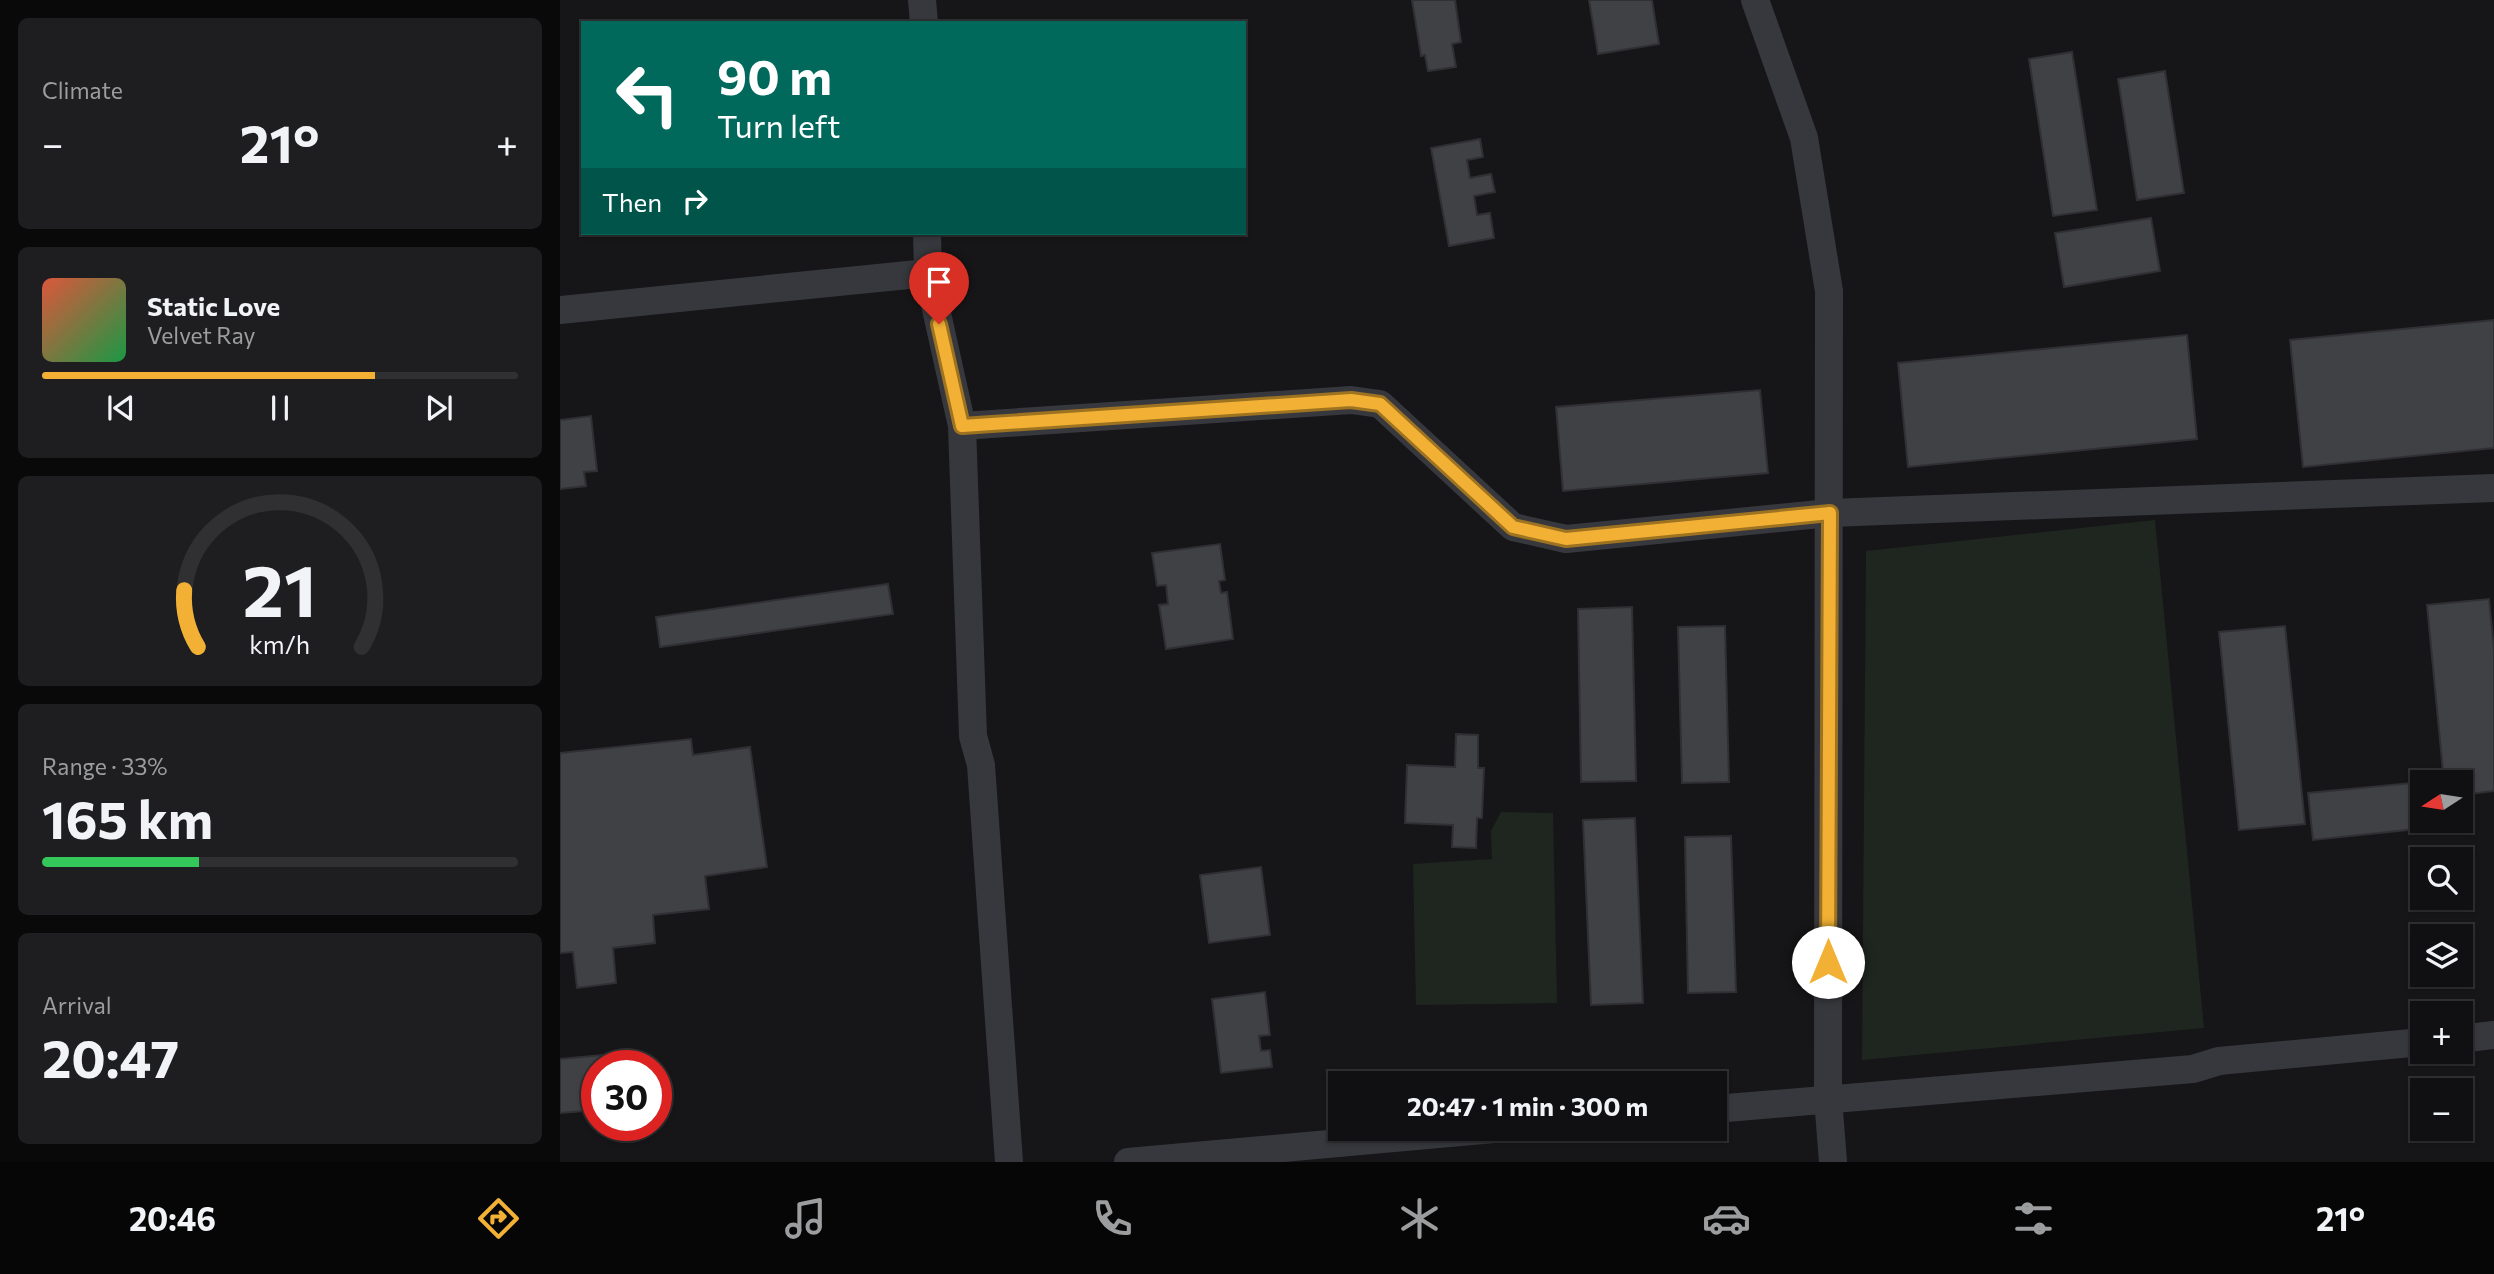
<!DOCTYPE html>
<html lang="en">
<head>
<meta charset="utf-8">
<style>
  body { margin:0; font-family:Commissioner,sans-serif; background:#1e1e20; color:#f1f3f6; height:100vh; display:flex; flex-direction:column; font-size:26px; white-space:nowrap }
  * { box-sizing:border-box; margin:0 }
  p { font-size:23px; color:#9c9d9f }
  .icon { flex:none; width:38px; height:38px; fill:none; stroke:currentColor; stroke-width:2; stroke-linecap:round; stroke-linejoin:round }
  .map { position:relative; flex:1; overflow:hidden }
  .panel { display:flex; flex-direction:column; gap:18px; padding:18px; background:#09090a; width:560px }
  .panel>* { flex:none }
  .banner { position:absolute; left:21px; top:21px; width:665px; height:214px; border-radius:0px; box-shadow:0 2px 5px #0004,0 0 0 2px #303032; background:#00695c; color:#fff; overflow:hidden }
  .needle { width:46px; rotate:258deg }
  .fabs { position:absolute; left:1850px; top:770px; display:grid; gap:14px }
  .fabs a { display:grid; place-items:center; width:63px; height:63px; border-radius:0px; background:#101012; box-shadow:0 2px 5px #0004,0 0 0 2px #303032; font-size:35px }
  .speed { position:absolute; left:21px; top:1050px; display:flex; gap:14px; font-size:35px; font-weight:700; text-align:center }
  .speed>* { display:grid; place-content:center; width:91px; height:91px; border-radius:50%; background:#101012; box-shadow:0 2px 5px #0004,0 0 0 2px #303032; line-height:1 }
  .speed .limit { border:10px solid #d22; background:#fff; color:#111 }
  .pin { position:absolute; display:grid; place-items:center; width:60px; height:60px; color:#fff; margin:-72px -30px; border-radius:50% 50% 50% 0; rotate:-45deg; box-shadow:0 0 7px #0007 }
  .pin .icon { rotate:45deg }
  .me { position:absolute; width:77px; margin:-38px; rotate:0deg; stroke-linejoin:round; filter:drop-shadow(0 0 5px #0008) }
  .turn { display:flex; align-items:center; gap:24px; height:147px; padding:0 21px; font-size:32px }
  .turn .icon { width:91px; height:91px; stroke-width:2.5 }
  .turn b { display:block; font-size:49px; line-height:60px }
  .then { display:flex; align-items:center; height:66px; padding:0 21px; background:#0003; gap:14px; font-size:26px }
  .big { font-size:52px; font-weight:700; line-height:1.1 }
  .panel .widget { flex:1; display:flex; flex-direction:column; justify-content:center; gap:10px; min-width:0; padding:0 24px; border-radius:10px; background:#1e1e20 }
  .panel .dial { align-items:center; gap:0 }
  .dial svg { height:182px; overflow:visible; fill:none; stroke:#303032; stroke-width:7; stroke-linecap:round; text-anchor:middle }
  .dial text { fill:#f1f3f6; stroke:none }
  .song { display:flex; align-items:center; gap:21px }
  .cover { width:84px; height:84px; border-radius:10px; background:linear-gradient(135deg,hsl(10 70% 55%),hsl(140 70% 35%)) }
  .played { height:7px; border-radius:4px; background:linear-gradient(90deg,#f2b134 70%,#303032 70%) }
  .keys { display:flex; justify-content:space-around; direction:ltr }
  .heat { display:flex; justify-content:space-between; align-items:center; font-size:38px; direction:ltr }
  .charge { height:10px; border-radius:5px; background:linear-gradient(90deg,#34c759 33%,#303032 0) }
  .trip { position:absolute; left:768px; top:1071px; width:399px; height:70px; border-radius:0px; background:#101012; box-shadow:0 2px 5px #0004,0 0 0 2px #303032; font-weight:700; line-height:70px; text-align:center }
  .tab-bar { display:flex; height:112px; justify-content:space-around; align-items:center; background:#060607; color:#9c9d9f }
  .tab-bar .icon { width:49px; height:49px }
  .tab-bar .active { color:#f2b134 }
  .tab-bar b { font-size:32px; color:#f1f3f6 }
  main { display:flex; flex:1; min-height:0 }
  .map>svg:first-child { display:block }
</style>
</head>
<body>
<main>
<section class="panel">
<div class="widget"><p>Climate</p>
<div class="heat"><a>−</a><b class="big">21°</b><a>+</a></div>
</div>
<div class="widget">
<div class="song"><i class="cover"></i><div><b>Static Love</b><p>Velvet Ray</p></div></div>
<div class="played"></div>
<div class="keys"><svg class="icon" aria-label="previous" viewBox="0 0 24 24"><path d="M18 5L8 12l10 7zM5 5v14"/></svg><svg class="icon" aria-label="pause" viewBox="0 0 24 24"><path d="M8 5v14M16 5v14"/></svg><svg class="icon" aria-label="next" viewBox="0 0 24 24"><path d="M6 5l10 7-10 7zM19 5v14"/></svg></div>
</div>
<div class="widget dial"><svg viewBox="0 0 100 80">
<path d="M14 69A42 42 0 1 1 86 69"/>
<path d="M14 69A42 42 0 0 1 8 44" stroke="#f2b134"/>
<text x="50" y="56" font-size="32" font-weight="700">21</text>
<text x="50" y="72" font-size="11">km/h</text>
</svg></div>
<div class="widget"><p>Range · 33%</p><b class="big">165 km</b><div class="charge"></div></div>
<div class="widget"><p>Arrival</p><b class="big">20:47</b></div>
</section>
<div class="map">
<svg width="1934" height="1162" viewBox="0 0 1934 1162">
  <rect width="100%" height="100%" fill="#161618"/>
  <g fill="#1e261f">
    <path d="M1595 520 1644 1028 1302 1060 1306 551Z"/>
    <path d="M941 812 993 813 997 1003 856 1005 853 864 932 859 931 831Z"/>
  </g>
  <g fill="#404145" stroke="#303034" stroke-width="2">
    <path d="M852 0H895L901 42 892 44 896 67 868 71 865 55 861 56Z"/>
    <path d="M1029 0H1092L1099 44 1038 54Z"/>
    <path d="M1512 52 1537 210 1493 216 1469 59Z"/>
    <path d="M1605 71 1624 193 1577 200 1558 79Z"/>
    <path d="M920 139 923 157 907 160 910 178 931 174 935 192 914 196 917 215 930 213 934 238 889 246 871 148Z"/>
    <path d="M1591 218 1600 271 1504 287 1495 233Z"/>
    <path d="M1934 320V448L1743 467 1730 340Z"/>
    <path d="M1627 335 1637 439 1348 467 1338 363Z"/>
    <path d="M1200 390 1208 473 1003 491 996 407Z"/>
    <path d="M31 416 37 471 24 472 26 486 0 489V420Z"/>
    <path d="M660 544 665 580 659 581 661 593 667 592 673 639 606 649 599 605 608 604 606 585 597 586 592 553Z"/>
    <path d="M328 584 333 614 100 647 96 617Z"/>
    <path d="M1929 599 1934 650V791L1900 795V782H1884L1867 605Z"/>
    <path d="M1072 607 1076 781 1021 782 1018 609Z"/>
    <path d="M1165 626 1169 782 1122 783 1118 627Z"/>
    <path d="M1725 626 1745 824 1679 830 1659 632Z"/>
    <path d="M896 734 918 735V768H924L922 818H917L916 848 892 847 893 825 845 823 847 765 895 767Z"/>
    <path d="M131 739 133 755 190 747 207 867 145 876 149 909 93 915 95 943 53 948 56 983 17 988 13 952 0 953V753Z"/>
    <path d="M1862 782V821H1865L1866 828 1753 840 1748 793Z"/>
    <path d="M1075 818 1083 1003 1031 1005 1023 820Z"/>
    <path d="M1171 836 1176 992 1128 993 1125 837Z"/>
    <path d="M701 867 710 935 649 943 640 875Z"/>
    <path d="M705 992 710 1035 699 1036 701 1051 710 1050 712 1067 661 1073 652 999Z"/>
    <path d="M42 1055 43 1066H37V1110L0 1113V1059Z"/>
  </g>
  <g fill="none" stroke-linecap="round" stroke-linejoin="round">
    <g stroke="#37383d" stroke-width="28">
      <path d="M362 0 364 23"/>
      <path d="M1195 0 1244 138 1269 291 1268 1098 1273 1162"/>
      <path d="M367 233 368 273 402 426 413 736 421 765 449 1162"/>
      <path d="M0 310 368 273"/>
      <path d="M402 426 791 400 820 404 953 527 1006 539 1270 513 1934 488"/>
      <path d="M1900 1039 1934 1035"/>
      <path d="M1155 1109 1633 1069 1659 1061 1862 1042"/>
      <path d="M568 1162 934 1129"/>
    </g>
  </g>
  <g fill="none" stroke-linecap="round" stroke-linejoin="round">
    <g stroke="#9d7322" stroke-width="18">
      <path id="route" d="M379 324 402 426 791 400 820 404 953 527 1006 539 1270 513 1268 962"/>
    </g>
    <use href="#route" stroke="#f2b134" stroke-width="12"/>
  </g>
</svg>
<div class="fabs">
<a><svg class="needle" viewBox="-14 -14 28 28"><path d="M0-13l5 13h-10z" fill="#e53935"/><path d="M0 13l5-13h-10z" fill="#9c9d9f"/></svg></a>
<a><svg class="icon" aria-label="search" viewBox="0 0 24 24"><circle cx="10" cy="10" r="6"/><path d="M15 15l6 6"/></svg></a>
<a><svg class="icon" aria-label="layers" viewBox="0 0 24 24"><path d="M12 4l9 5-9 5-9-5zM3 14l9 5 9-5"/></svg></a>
<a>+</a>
<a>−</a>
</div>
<div class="speed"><div class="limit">30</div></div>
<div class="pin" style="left:379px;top:324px;background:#d93025"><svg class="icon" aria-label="arrive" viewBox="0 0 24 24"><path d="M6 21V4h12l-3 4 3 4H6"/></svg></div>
<svg class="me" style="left:1268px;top:962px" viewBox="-20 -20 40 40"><circle r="19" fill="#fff"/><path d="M0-13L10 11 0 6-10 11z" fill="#f2b134"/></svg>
<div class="trip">20:47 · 1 min · 300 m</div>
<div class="banner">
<div class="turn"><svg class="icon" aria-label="left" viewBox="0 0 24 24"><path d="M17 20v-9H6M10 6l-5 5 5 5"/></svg><div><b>90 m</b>Turn left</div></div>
<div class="then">Then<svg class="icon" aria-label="right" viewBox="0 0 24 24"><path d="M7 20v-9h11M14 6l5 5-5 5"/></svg></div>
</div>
</div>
</main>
<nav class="tab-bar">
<b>20:46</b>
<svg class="icon active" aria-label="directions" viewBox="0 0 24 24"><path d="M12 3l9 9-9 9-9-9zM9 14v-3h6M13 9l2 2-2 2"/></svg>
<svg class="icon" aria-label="music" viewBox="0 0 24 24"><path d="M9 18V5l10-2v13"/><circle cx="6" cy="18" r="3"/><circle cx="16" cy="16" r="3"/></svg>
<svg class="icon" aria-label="phone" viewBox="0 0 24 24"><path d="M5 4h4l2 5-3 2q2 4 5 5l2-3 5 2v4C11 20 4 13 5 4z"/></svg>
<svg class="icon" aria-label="climate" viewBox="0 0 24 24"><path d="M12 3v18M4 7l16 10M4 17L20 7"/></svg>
<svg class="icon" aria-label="car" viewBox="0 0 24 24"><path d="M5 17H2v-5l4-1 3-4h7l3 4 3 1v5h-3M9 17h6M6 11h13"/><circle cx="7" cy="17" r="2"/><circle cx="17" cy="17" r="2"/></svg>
<svg class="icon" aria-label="filters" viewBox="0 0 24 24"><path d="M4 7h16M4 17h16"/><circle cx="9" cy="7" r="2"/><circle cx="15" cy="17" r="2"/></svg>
<b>21°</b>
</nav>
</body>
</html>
